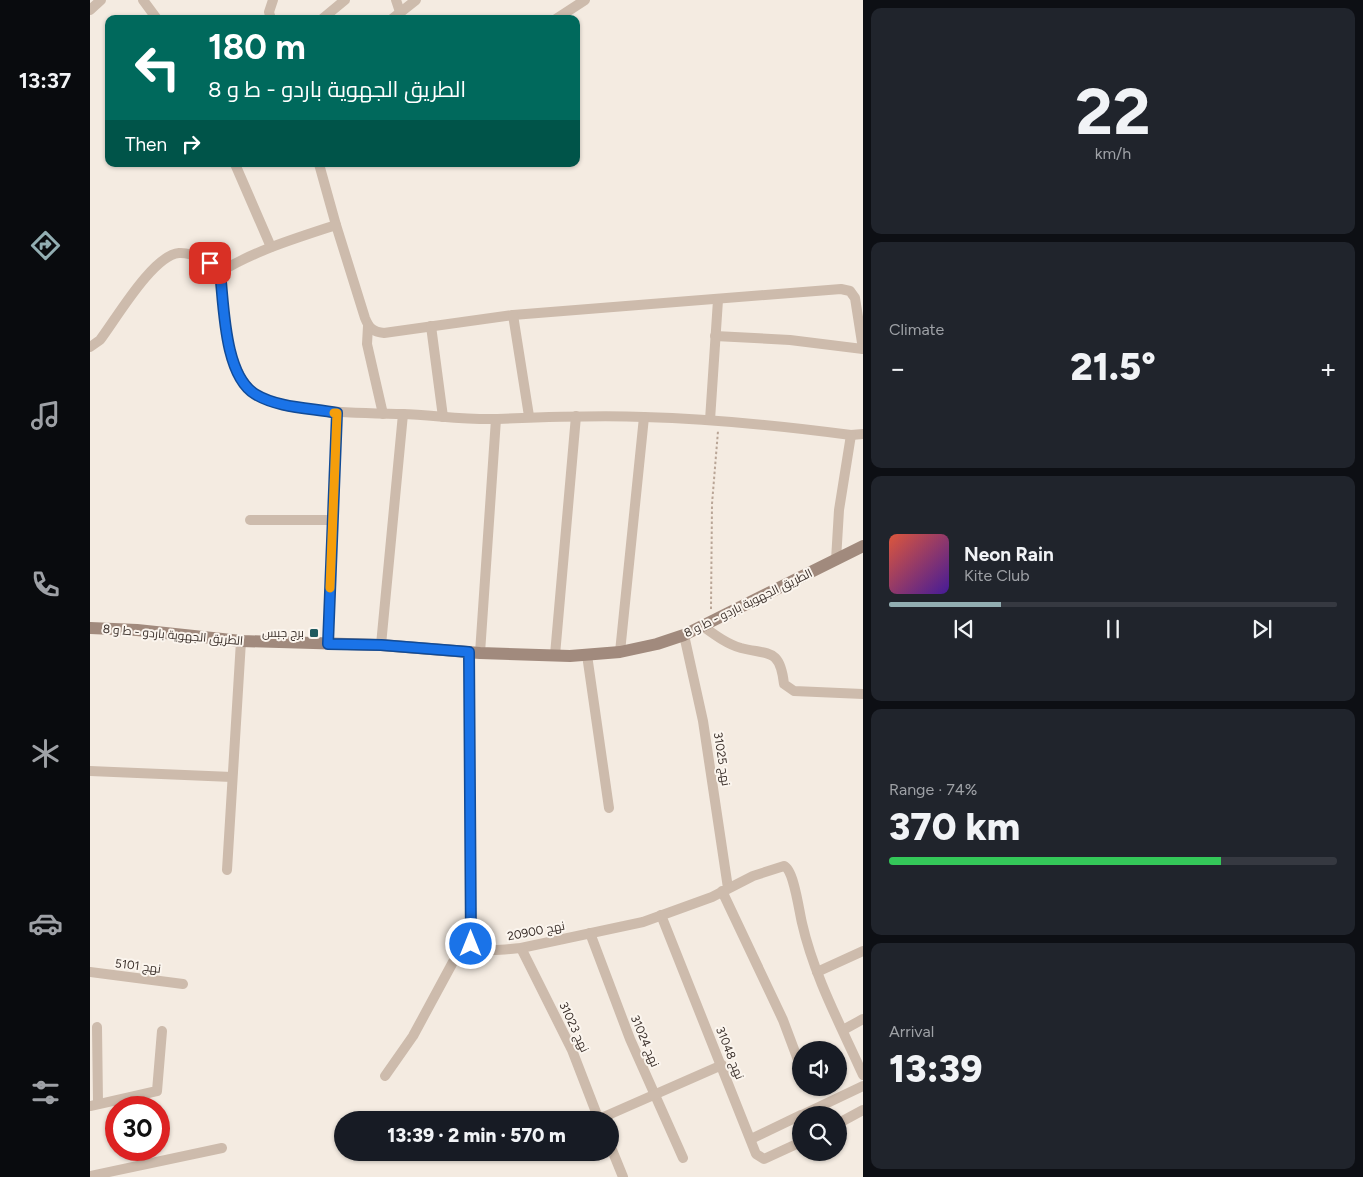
<!DOCTYPE html>
<html lang="en">
<head>
<meta charset="utf-8">
<style>
  body { margin:0; font-family:Figtree,Cairo,sans-serif; background:#20242c; color:#f1f3f6; height:100vh; display:flex; flex-direction:column; font-size:19px; white-space:nowrap }
  * { box-sizing:border-box; margin:0 }
  p { font-size:16px; color:#9ea1a6 }
  .icon { flex:none; width:28px; height:28px; fill:none; stroke:currentColor; stroke-width:2; stroke-linecap:round; stroke-linejoin:round }
  .map { position:relative; flex:1; overflow:hidden }
  .sheet { display:flex; flex-direction:column; gap:8px; padding:8px; background:#0d0f14; width:500px }
  .sheet>* { flex:none }
  .guide { position:absolute; left:15px; top:15px; width:475px; height:152px; border-radius:10px; box-shadow:0 1px 4px #0004; background:#00695c; color:#fff; overflow:hidden }
  .controls { position:absolute; left:702px; top:1041px; display:grid; gap:10px }
  .controls a { display:grid; place-items:center; width:55px; height:55px; border-radius:50%; background:#171b24; box-shadow:0 1px 4px #0004; font-size:25px }
  .speed { position:absolute; left:15px; top:1096px; display:flex; gap:10px; font-size:25px; font-weight:700; text-align:center }
  .speed>* { display:grid; place-content:center; width:65px; height:65px; border-radius:50%; background:#171b24; box-shadow:0 1px 4px #0004; line-height:1 }
  .speed .limit { border:8px solid #d22; background:#fff; color:#111 }
  .pin { position:absolute; display:grid; place-items:center; width:42px; height:42px; color:#fff; margin:-21px; border-radius:10px; box-shadow:0 2px 8px #0006 }
  .me { position:absolute; width:55px; margin:-28px; rotate:0deg; stroke-linejoin:round; filter:drop-shadow(0 0 4px #0008) }
  .turn { display:flex; align-items:center; gap:18px; height:105px; padding:0 20px; font-size:22px }
  .turn .icon { width:65px; height:65px; stroke-width:2.5 }
  .turn b { display:block; font-size:35px; line-height:42px }
  .then { display:flex; align-items:center; height:48px; padding:0 20px; background:#0003; gap:10px; font-size:19px }
  .big { font-size:38px; font-weight:800; line-height:1.1 }
  .sheet .widget { flex:1; display:flex; flex-direction:column; justify-content:center; gap:8px; min-width:0; padding:0 18px; border-radius:10px; background:#20242c }
  .sheet .dial { align-items:center; gap:0 }
  .dial b { font-size:65px; line-height:1 }
  .song { display:flex; align-items:center; gap:15px }
  .cover { width:60px; height:60px; border-radius:8px; background:linear-gradient(135deg,hsl(10 70% 55%),hsl(260 70% 35%)) }
  .played { height:5px; border-radius:2px; background:linear-gradient(90deg,#92aeb2 25%,#363941 25%) }
  .keys { display:flex; justify-content:space-around; direction:ltr }
  .heat { display:flex; justify-content:space-between; align-items:center; font-size:28px; direction:ltr }
  .charge { height:8px; border-radius:4px; background:linear-gradient(90deg,#34c759 74%,#363941 0) }
  .trip { position:absolute; left:244px; top:1111px; width:285px; height:50px; border-radius:25px; background:#171b24; box-shadow:0 1px 4px #0004; font-weight:800; line-height:50px; text-align:center }
  main { display:flex; flex:1; min-height:0 }
  .tab-bar { display:flex; flex-direction:column; width:90px; justify-content:space-around; align-items:center; background:#090b0e; color:#9ea1a6 }
  .tab-bar .icon { width:35px; height:35px }
  .tab-bar .current { color:#92aeb2 }
  .tab-bar b { font-size:22px; color:#f1f3f6 }
  .map>svg:first-child { display:block }
</style>
</head>
<body>
<main>
<nav class="tab-bar">
<b>13:37</b>
<svg class="icon current" aria-label="directions" viewBox="0 0 24 24"><path d="M12 3l9 9-9 9-9-9zM9 14v-3h6M13 9l2 2-2 2"/></svg>
<svg class="icon" aria-label="music" viewBox="0 0 24 24"><path d="M9 18V5l10-2v13"/><circle cx="6" cy="18" r="3"/><circle cx="16" cy="16" r="3"/></svg>
<svg class="icon" aria-label="phone" viewBox="0 0 24 24"><path d="M5 4h4l2 5-3 2q2 4 5 5l2-3 5 2v4C11 20 4 13 5 4z"/></svg>
<svg class="icon" aria-label="climate" viewBox="0 0 24 24"><path d="M12 3v18M4 7l16 10M4 17L20 7"/></svg>
<svg class="icon" aria-label="car" viewBox="0 0 24 24"><path d="M5 17H2v-5l4-1 3-4h7l3 4 3 1v5h-3M9 17h6M6 11h13"/><circle cx="7" cy="17" r="2"/><circle cx="17" cy="17" r="2"/></svg>
<svg class="icon" aria-label="filters" viewBox="0 0 24 24"><path d="M4 7h16M4 17h16"/><circle cx="9" cy="7" r="2"/><circle cx="15" cy="17" r="2"/></svg>
</nav>
<div class="map">
<svg width="773" height="1177" viewBox="0 0 773 1177">
  <rect width="100%" height="100%" fill="#f4ebe1"/>
  <g fill="none" stroke-linecap="round" stroke-linejoin="round">
    <path stroke="#b9a596" stroke-width="2" stroke-dasharray="2.5 2.5" stroke-linecap="butt" d="M621 609 622 504 628 431"/>
    <g stroke="#cdbbac" stroke-width="10">
      <path d="M53 0 67 19"/>
      <path d="M306 0 310 12"/>
      <path d="M0 10 11 0"/>
      <path d="M181 19 179 12 183 0"/>
      <path d="M232 19 255 0"/>
      <path d="M302 19 326 0"/>
      <path d="M466 19 495 0"/>
      <path d="M145 164 181 247"/>
      <path d="M229 164 246 225"/>
      <path d="M130 272C166 250 207 238 246 225L275 318C279 328 283 332 294 333L423 315 751 289 760 291 765 298 773 349"/>
      <path d="M423 315 439 416"/>
      <path d="M278 326 277 344 293 414"/>
      <path d="M341 326 353 417"/>
      <path d="M625 336 700 340 773 349"/>
      <path d="M0 347 10 340C26 319 63 255 89 253 104 252 119 263 130 272 135 308 133 368 164 393 190 414 277 413 312 414 343 415 375 420 406 419 456 417 505 415 554 417 623 419 693 426 761 435L773 434"/>
      <path d="M620 420 628 300"/>
      <path d="M160 520H243"/>
      <path d="M746 560 749 510 761 435"/>
      <path d="M614 627C625 635 637 644 651 648 679 655 690 648 694 684L704 691 773 694"/>
      <path d="M594 635 613 721 638 888"/>
      <path d="M238 644 247 413"/>
      <path d="M291 645 313 414"/>
      <path d="M379 652 381 944"/>
      <path d="M530 652 554 417"/>
      <path d="M390 653 406 419"/>
      <path d="M465 655 486 416"/>
      <path d="M497 655 519 808"/>
      <path d="M0 771 142 777"/>
      <path d="M137 870 151 641"/>
      <path d="M632 891 693 1020 711 1068"/>
      <path d="M571 915 666 1154 674 1159 711 1142"/>
      <path d="M500 933 540 1039 593 1158"/>
      <path d="M381 944C392 954 417 949 431 948L553 922 622 897 663 876 694 866C704 870 709 911 712 923 724 976 751 1026 773 1075"/>
      <path d="M431 948 482 1050 509 1120"/>
      <path d="M0 972 93 984"/>
      <path d="M727 972 773 951"/>
      <path d="M7 1027 8 1103"/>
      <path d="M753 1030 773 1019"/>
      <path d="M295 1076 323 1036 363 962 381 944"/>
      <path d="M0 1106 67 1091 72 1031"/>
      <path d="M712 1115 773 1086"/>
      <path d="M509 1119 632 1065"/>
      <path d="M749 1123 773 1110"/>
      <path d="M661 1139 711 1115"/>
      <path d="M520 1145 533 1177"/>
      <path d="M0 1176 132 1148"/>
    </g>
    <path stroke="#a18a7d" stroke-width="12" d="M0 628 47 630 151 641 291 645 390 653 480 656 530 652 567 644 594 635 773 546"/>
  </g>
  <g fill="none" stroke-linecap="round" stroke-linejoin="round">
    <g stroke="#114b97" stroke-width="12">
      <path id="route" d="M120 263 130 272C134 305 134 375 165 394 188 408 221 408 247 413L238 644 291 645 379 652 381 944"/>
    </g>
    <use href="#route" stroke="#1a73e8" stroke-width="9"/>
    <path stroke="#f59e0b" stroke-width="9" d="M240 588 247 413H244"/>
  </g>
  <rect fill="#1f5a5e" stroke="#fbf5ee" stroke-width="2" x="219" y="628" width="10" height="10" rx="2.5"/>
  <g text-anchor="middle" stroke-width="4" stroke-linejoin="round" paint-order="stroke">
    <g font-size="12" fill="#3b302b" stroke="#fbf5ee">
      <text transform="translate(658 603) rotate(-26)" y="4">الطريق الجهوية باردو - ط و 8</text>
      <text transform="translate(83 635) rotate(5)" y="4">الطريق الجهوية باردو - ط و 8</text>
      <text transform="translate(632 759) rotate(81)" y="4">نهج 31025</text>
      <text transform="translate(446 931) rotate(-11)" y="4">نهج 20900</text>
      <text transform="translate(48 966) rotate(7)" y="4">نهج 5101</text>
      <text transform="translate(484 1027) rotate(65)" y="4">نهج 31023</text>
      <text transform="translate(555 1041) rotate(67)" y="4">نهج 31024</text>
      <text transform="translate(640 1053) rotate(68)" y="4">نهج 31048</text>
    </g>
    <g font-size="12" fill="#3b302b" stroke="#fbf5ee" text-anchor="end">
      <text x="214" y="637">برج جبس</text>
    </g>
  </g>
</svg>
<div class="controls">
<a><svg class="icon" aria-label="sound" viewBox="0 0 24 24"><path d="M4 9h4l5-4v14l-5-4H4zM17 9q2 3 0 6"/></svg></a>
<a><svg class="icon" aria-label="search" viewBox="0 0 24 24"><circle cx="10" cy="10" r="6"/><path d="M15 15l6 6"/></svg></a>
</div>
<div class="speed"><div class="limit">30</div></div>
<div class="pin" style="left:120px;top:263px;background:#d93025"><svg class="icon" aria-label="arrive" viewBox="0 0 24 24"><path d="M6 21V4h12l-3 4 3 4H6"/></svg></div>
<svg class="me" style="left:381px;top:944px" viewBox="-20 -20 40 40"><circle r="17" fill="#1a73e8" stroke="#fff" stroke-width="3"/><path d="M0-11L8 9 0 5-8 9z" fill="#fff"/></svg>
<div class="trip">13:39 · 2 min · 570 m</div>
<div class="guide">
<div class="turn"><svg class="icon" aria-label="left" viewBox="0 0 24 24"><path d="M17 20v-9H6M10 6l-5 5 5 5"/></svg><div><b>180 m</b>الطريق الجهوية باردو - ط و 8</div></div>
<div class="then">Then<svg class="icon" aria-label="right" viewBox="0 0 24 24"><path d="M7 20v-9h11M14 6l5 5-5 5"/></svg></div>
</div>
</div>
<section class="sheet">
<div class="widget dial"><b>22</b><p>km/h</p></div>
<div class="widget"><p>Climate</p>
<div class="heat"><a>−</a><b class="big">21.5°</b><a>+</a></div>
</div>
<div class="widget">
<div class="song"><i class="cover"></i><div><b>Neon Rain</b><p>Kite Club</p></div></div>
<div class="played"></div>
<div class="keys"><svg class="icon" aria-label="previous" viewBox="0 0 24 24"><path d="M18 5L8 12l10 7zM5 5v14"/></svg><svg class="icon" aria-label="pause" viewBox="0 0 24 24"><path d="M8 5v14M16 5v14"/></svg><svg class="icon" aria-label="next" viewBox="0 0 24 24"><path d="M6 5l10 7-10 7zM19 5v14"/></svg></div>
</div>
<div class="widget"><p>Range · 74%</p><b class="big">370 km</b><div class="charge"></div></div>
<div class="widget"><p>Arrival</p><b class="big">13:39</b></div>
</section>
</main>
</body>
</html>
